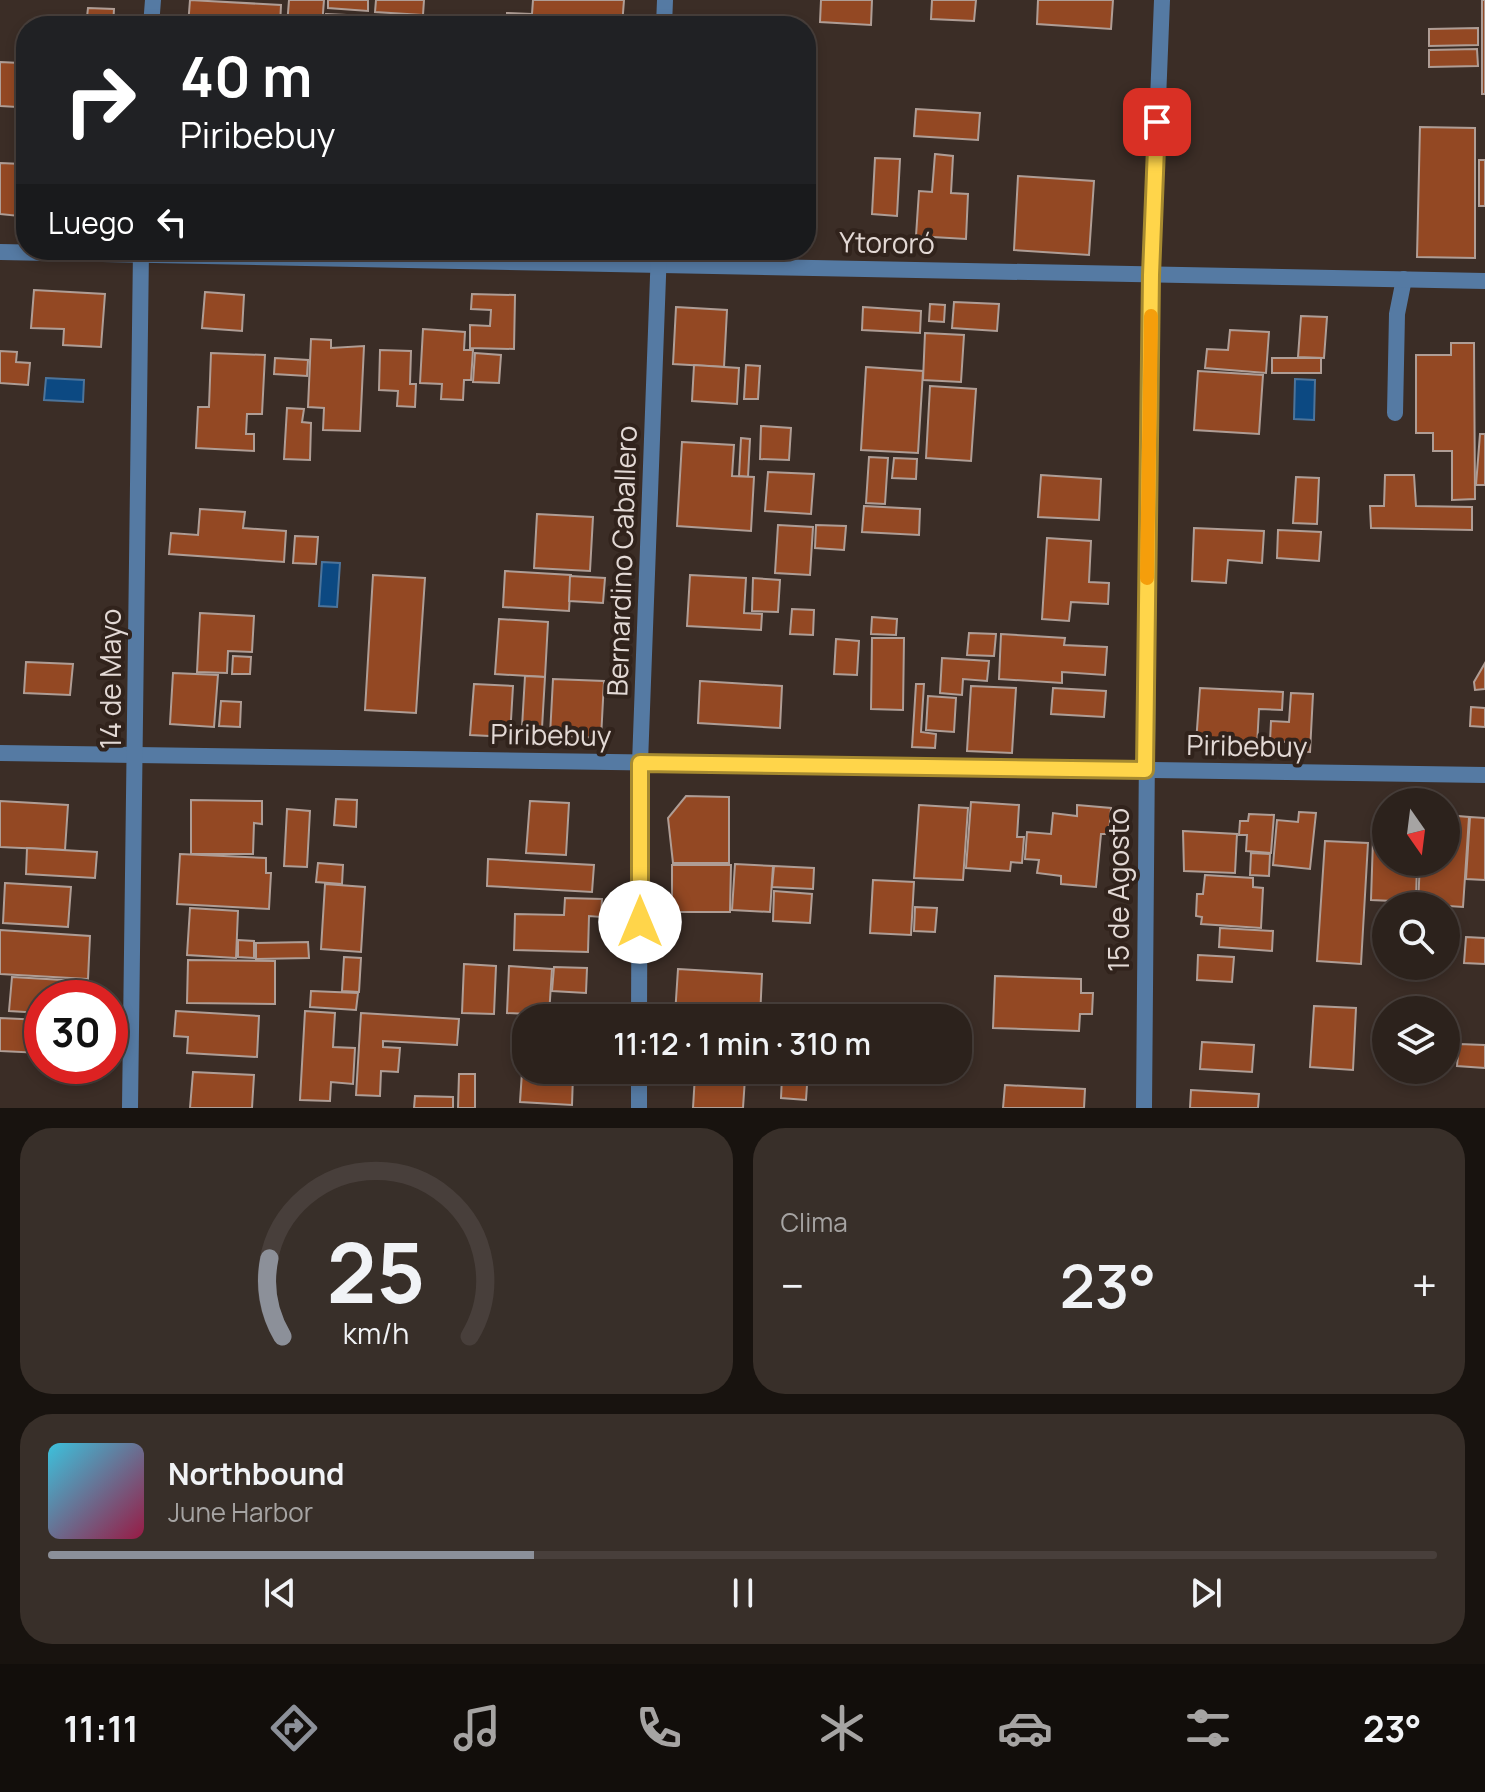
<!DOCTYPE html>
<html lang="es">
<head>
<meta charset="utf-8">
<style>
  body { margin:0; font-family:Manrope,sans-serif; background:#382f29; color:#f1f3f6; height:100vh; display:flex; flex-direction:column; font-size:30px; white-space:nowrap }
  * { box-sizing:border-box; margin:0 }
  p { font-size:26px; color:#a6a4a3 }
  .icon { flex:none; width:44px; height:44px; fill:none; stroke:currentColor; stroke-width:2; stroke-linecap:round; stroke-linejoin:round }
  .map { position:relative; height:1108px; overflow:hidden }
  .details { display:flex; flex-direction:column; gap:20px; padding:20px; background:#18130f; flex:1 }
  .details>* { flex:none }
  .top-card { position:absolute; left:16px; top:16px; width:800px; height:244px; border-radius:32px; box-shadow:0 4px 12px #0003,0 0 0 2px #483f3b; background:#202124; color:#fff; overflow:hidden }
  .needle { width:52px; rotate:166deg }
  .buttons { position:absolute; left:1372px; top:788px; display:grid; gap:16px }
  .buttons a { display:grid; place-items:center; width:88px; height:88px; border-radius:50%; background:#2c221c; box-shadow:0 4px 12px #0003,0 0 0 2px #483f3b; font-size:40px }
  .speed { position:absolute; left:24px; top:980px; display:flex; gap:16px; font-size:40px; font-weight:700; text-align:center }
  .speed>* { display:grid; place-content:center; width:104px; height:104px; border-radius:50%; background:#2c221c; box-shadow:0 4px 12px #0003,0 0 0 2px #483f3b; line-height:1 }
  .speed .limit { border:12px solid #d22; background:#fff; color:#111 }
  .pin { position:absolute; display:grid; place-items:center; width:68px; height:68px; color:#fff; margin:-34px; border-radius:16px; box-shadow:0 4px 12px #0006 }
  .me { position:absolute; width:88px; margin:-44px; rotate:0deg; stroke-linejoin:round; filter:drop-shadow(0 0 6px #0008) }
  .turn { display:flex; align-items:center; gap:28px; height:168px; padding:0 32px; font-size:36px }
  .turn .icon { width:104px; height:104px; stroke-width:2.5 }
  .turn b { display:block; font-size:56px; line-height:68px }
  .then { display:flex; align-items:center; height:76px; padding:0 32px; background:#0003; gap:16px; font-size:30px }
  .big { font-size:60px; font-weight:600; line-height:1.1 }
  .details .card { flex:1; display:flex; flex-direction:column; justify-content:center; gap:12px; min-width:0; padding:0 28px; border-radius:32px; background:#382f29 }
  .details .dial { align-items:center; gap:0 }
  .dial svg { height:208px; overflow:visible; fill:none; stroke:#483f3b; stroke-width:7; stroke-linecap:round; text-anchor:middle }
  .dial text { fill:#f1f3f6; stroke:none }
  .song { display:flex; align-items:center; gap:24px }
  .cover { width:96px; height:96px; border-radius:12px; background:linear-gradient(135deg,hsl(190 70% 55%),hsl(340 70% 35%)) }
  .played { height:8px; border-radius:4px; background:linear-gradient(90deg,#8c9099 35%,#483f3b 35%) }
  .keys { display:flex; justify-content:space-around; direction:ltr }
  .heat { display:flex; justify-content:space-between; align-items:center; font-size:44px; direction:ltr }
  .details .tiles { flex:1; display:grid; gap:20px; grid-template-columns:1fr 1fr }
  .card:last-child { grid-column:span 2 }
  .trip { position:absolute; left:512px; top:1004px; width:460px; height:80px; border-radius:32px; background:#2c221c; box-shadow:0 4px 12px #0003,0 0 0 2px #483f3b; font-weight:600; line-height:80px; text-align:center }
  .menu { display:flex; height:128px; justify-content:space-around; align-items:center; background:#120e0b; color:#a6a4a3 }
  .menu .icon { width:56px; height:56px }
  .menu .on { color:#8c9099 }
  .menu b { font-size:36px; color:#f1f3f6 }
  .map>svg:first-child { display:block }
</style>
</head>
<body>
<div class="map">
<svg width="1485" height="1108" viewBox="0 0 1485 1108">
  <rect width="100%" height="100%" fill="#3b2d26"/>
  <g fill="#0c4982" stroke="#4c749b" stroke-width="2">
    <path d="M46 378 84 380 83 402 44 400Z"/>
    <path d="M1295 379 1315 380 1314 420 1294 419Z"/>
    <path d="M322 562 340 563 337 607 319 606Z"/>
  </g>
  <g fill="#934823" stroke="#af9d95" stroke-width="2">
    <path d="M190 0 281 5 280 26H188Z"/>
    <path d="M289 0H324L322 26H287Z"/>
    <path d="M328 0H368V11L328 8Z"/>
    <path d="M376 0H424L423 15 375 12Z"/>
    <path d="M533 0H624L622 26H507V13L532 14Z"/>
    <path d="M821 0H872L871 25 820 22Z"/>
    <path d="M932 0H976L974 21 931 19Z"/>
    <path d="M1038 0H1113L1111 29 1037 24Z"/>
    <rect x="1482" y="0" width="3" height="94"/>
    <path d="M88 8 114 9 113 26H86Z"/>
    <path d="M326 14 346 15V26H325Z"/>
    <path d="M1478 28V45L1429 46V29Z"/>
    <path d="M26 32V106L21 105Z"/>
    <path d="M1477 49 1478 66 1429 67V50Z"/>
    <path d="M0 62 20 63 17 107 0 106Z"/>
    <path d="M916 109 980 113 978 140 914 136Z"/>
    <path d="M1420 127 1475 128V258L1417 257Z"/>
    <path d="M935 154 953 156 951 193 968 194 966 239 916 236 919 191 932 192Z"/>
    <path d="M875 158 900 159 897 216 872 214Z"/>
    <rect x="1479" y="160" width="6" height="46"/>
    <path d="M0 163 22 164 19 216 0 214Z"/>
    <path d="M1018 176 1094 181 1089 255 1014 250Z"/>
    <path d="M34 290 105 294 101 347 63 345 64 329 31 328Z"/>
    <path d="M205 292 244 295 242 331 202 328Z"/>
    <path d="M472 294 515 295 514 349 470 348V325L490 326 491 310 471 309Z"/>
    <path d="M954 302 999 304 997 331 952 328Z"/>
    <path d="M930 304 945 305 944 322 929 321Z"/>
    <path d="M676 307 727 310 724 367 673 364Z"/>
    <path d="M863 307 921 311 920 333 862 330Z"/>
    <path d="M1301 316 1327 317 1324 358 1298 357Z"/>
    <path d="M423 329 465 332 464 350H473L471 380H464L463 400 441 399 442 384 420 383Z"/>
    <path d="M1230 330 1269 332 1266 373 1205 368 1207 349 1228 350Z"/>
    <path d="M925 333 964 335 961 382 923 380Z"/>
    <path d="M311 339 331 340V348L364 346 360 431 323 430 324 408 308 407Z"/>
    <path d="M1451 343H1474L1475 499 1452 500V451H1433V433H1416V355H1451Z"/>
    <path d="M380 350 411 351 410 384H416L415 407 397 406 398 391 379 390Z"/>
    <path d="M0 351 17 352 16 362 30 363 28 385 0 383Z"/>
    <path d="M211 353 265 355 262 414H247L246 434H254V451L196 448 198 407H209Z"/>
    <path d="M475 353 501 355 499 383 473 382Z"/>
    <path d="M275 358 308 360 307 376 274 374Z"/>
    <rect x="1272" y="358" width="49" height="15"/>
    <path d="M694 365 739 368 737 404 692 401Z"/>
    <path d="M746 365 760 366 758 399H744Z"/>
    <path d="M866 367 923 371 918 453 861 450Z"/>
    <path d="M1198 371 1263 375 1259 434 1194 430Z"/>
    <path d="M930 386 976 389 971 461 926 458Z"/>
    <path d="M287 408 304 409 302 422 311 423 310 460 284 459Z"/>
    <path d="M761 426 791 428 789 460 760 459Z"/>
    <path d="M1480 434H1485V485H1476Z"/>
    <path d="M741 438 750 439 748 477 739 476Z"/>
    <path d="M682 442 734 445 732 476 754 477 751 531 677 526Z"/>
    <path d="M869 457 888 458 885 504 866 503Z"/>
    <path d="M894 458 917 459 916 479 892 478Z"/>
    <path d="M768 472 814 474 811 514 765 511Z"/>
    <path d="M1041 475 1101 479 1099 520 1038 517Z"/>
    <path d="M1385 475H1414L1416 506 1472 507V530L1371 528 1370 506H1384Z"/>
    <path d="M1296 477 1319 478 1317 524 1293 523Z"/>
    <path d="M864 506 920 509 919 535 862 532Z"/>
    <path d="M200 509 245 512 243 528 286 531 284 562 169 554 171 533 198 535Z"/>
    <path d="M537 514 593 517 590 571 534 568Z"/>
    <path d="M778 525 813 527 810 575 775 573Z"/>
    <path d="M816 525 846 526 844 550 815 548Z"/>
    <path d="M1194 528 1264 531 1262 563 1228 560 1226 583 1192 581Z"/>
    <path d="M1278 530 1321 532 1319 561 1277 558Z"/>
    <path d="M295 536 318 537 316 564 293 563Z"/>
    <path d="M1047 538 1091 541 1089 582 1109 583 1108 604 1071 602 1069 621 1042 619Z"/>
    <path d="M505 571 571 575 569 611 503 607Z"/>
    <path d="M373 575 425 578 416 713 365 710Z"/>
    <path d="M690 575 746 578 744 613 762 614 761 630 687 626Z"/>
    <path d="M570 576 605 578 603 603 569 601Z"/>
    <path d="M753 578 780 580 778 612 752 611Z"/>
    <path d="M792 609 814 610 813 635 790 634Z"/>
    <path d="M200 613 254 616 252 652 228 651 227 673 197 672Z"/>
    <path d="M872 617 897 619 896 635 871 634Z"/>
    <path d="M499 619 548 622 545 677 495 674Z"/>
    <path d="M969 633 996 634 994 656 967 655Z"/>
    <path d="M1001 634 1065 638 1064 645 1107 647 1105 675 1062 672V683L999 679Z"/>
    <path d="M872 638H904L903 710 871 709Z"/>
    <path d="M836 639 859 641 857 675 834 674Z"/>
    <path d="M233 656 251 657 250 674H232Z"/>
    <path d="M942 658 989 661 987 681 963 679 962 695 940 693Z"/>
    <path d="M26 662 73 664 70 695 24 693Z"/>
    <path d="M1485 663V689L1475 690 1474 682Z"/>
    <path d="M173 673 218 675 214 727 170 724Z"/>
    <path d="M525 676 545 677 542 728 522 727Z"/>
    <path d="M553 679 604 681 601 738 550 735Z"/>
    <path d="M700 681 782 686 780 728 698 723Z"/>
    <path d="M474 684 513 686 510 737 470 735Z"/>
    <path d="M916 684H924L921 732 936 734 935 748 912 747Z"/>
    <path d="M971 686 1016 688 1012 753 967 751Z"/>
    <path d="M1053 688 1106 691 1104 717 1051 714Z"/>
    <path d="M1200 688 1283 692 1282 710 1259 709 1257 746 1196 743Z"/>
    <path d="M1291 693 1313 694 1310 752 1287 751 1288 742 1270 741 1271 721 1289 722Z"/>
    <path d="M928 696 956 698 954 732 926 730Z"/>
    <path d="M221 701 241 702 240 727 219 726Z"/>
    <path d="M1471 707 1485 708V727L1470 726Z"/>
    <path d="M686 796 729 797V863H673L668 818Z"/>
    <path d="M336 799 357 800 356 827 334 825Z"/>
    <path d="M191 800 262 801V824L254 823 253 854H191Z"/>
    <path d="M0 801 68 805 65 850 0 847Z"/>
    <path d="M530 801 569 803 566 855 526 853Z"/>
    <path d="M971 802 1019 805 1017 837H1024L1022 863 1011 862 1010 871 966 868Z"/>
    <path d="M919 805 968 808 963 880 914 878Z"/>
    <path d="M1077 805 1111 808 1109 834H1101L1096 887 1061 884V876L1037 873 1039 860 1025 859 1027 832 1051 834 1053 813 1077 816Z"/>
    <path d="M287 809 310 811 307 867 284 866Z"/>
    <path d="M1299 812 1316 813 1310 869 1273 865 1277 820 1298 822Z"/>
    <path d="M1249 814 1274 815 1271 853 1246 851 1247 835H1239L1240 821H1248Z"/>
    <path d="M1446 815 1469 817 1463 907 1418 904 1420 862H1446Z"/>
    <path d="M1470 817 1485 818V880L1466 879Z"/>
    <path d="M1183 831 1237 834 1235 873 1184 871Z"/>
    <path d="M1373 839H1386V862H1417L1416 902 1371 900Z"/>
    <path d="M1325 841 1368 843 1361 964 1317 961Z"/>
    <path d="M27 848 97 852 95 878 26 874Z"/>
    <path d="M1251 853 1270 854 1269 876 1250 875Z"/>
    <path d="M180 854 266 858V873H271L269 909 177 904Z"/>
    <path d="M488 859 594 865 592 892 487 886Z"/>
    <path d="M318 863 343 865 342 884 316 882Z"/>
    <path d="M735 864 773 866 770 912 732 910Z"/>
    <path d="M672 865H731L730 912H672Z"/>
    <path d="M774 866 814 868 813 889 772 887Z"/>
    <path d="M1205 875 1253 878V887L1263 888 1261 928 1201 924 1202 917 1196 916 1197 894H1203Z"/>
    <path d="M873 880 914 882 911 935 870 933Z"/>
    <path d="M5 883 71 887 68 927 3 923Z"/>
    <path d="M325 884 365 887 361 952 321 949Z"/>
    <path d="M774 891 812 894 810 923 773 921Z"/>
    <path d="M565 898 602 899 601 917 589 916 588 952 514 950 515 914 564 915Z"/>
    <path d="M915 907 937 908 935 932 914 931Z"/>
    <path d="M190 908 238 911 236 958 187 955Z"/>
    <path d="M1220 928 1273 931 1272 951 1219 947Z"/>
    <path d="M0 930 90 936 88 979 0 974Z"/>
    <path d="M1466 937 1485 938V964L1464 963Z"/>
    <path d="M238 940 254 941V958L238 957Z"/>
    <path d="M308 942 309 958 256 959V943Z"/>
    <path d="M1198 955 1234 957 1232 982 1197 980Z"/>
    <path d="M344 957 361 958 359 992 342 991Z"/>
    <path d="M188 960 275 961V1004L187 1003Z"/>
    <path d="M464 964 496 966 494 1014 462 1013Z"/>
    <path d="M509 966 552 969 549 1015 507 1013Z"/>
    <path d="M554 967 587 968 586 993 552 991Z"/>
    <path d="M678 969 762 974 760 1018 675 1015Z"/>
    <path d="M995 976 1081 979V993H1093L1092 1014H1080L1079 1031 993 1028Z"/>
    <path d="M12 977 80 981 79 998H42V1013L9 1011Z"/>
    <path d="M311 991 358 993 356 1010 310 1007Z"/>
    <path d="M1314 1006 1356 1008 1353 1070 1310 1067Z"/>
    <path d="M176 1011 259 1016 257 1057 187 1053 188 1037 174 1036Z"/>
    <path d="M305 1011 335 1013 333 1047 355 1048 353 1084 331 1082 330 1101 300 1100Z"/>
    <path d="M361 1013 459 1019 457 1045 383 1041V1047L400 1048 398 1072 381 1071 380 1096 356 1095Z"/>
    <path d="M0 1018 42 1020V1053L0 1051Z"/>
    <path d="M521 1027H526V1069H519Z"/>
    <path d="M958 1028H963L960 1077 878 1072 958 1070Z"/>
    <path d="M1202 1042 1254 1045 1252 1072 1200 1069Z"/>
    <path d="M1459 1044 1485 1045V1068L1457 1066Z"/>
    <path d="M752 1070H808L806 1100 781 1098 782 1077 752 1076Z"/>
    <path d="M193 1072 254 1075 252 1108H190Z"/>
    <path d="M522 1072 573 1075 572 1105 520 1102Z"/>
    <path d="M459 1074H475V1108H458Z"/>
    <path d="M695 1075 745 1078 743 1108H693Z"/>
    <path d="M1005 1085 1085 1089 1084 1108H1003Z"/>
    <path d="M1191 1090 1259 1094 1258 1108H1190Z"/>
    <path d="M415 1096 453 1097V1108H414Z"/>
  </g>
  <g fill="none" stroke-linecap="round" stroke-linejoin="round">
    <path stroke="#557aa3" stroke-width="16" d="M1395 413 1397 314 1404 279"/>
    <g stroke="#557aa3" stroke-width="16">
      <path d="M151 26 153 0"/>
      <path d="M664 26 665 0"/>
      <path d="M0 252 1485 281"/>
      <path d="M0 753 1485 775"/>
      <path d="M639 1018 640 763 659 250"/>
      <path d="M130 1108 141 250"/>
      <path d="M639 1108V1070"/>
      <path d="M1144 1108 1151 275 1162 0"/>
    </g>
  </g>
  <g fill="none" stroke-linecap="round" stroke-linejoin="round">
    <g stroke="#a68a30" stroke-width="20">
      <path id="route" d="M640 922V763L1145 770 1151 275 1157 122"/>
    </g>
    <use href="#route" stroke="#ffd54a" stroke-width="14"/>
    <path stroke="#f59e0b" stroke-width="14" d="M1147 578 1151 316"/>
  </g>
  <g text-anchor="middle" stroke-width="8" stroke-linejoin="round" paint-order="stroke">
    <g font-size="28" fill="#e3d9d5" stroke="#31231c">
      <text transform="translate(887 243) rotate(1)" y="10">Ytororó</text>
      <text transform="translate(622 561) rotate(-88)" y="10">Bernardino Caballero</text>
      <text transform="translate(111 679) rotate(-90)" y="10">14 de Mayo</text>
      <text transform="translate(551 735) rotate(1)" y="10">Piribebuy</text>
      <text transform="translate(1247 746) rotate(1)" y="10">Piribebuy</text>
      <text transform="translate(1119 890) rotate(-90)" y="10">15 de Agosto</text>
    </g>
  </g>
</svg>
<div class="buttons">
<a><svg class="needle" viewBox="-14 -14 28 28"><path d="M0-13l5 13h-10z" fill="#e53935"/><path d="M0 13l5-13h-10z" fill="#a6a4a3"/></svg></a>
<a><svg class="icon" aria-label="search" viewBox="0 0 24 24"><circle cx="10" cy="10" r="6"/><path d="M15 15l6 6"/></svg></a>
<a><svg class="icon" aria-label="layers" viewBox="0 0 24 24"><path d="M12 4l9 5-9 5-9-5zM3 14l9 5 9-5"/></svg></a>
</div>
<div class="speed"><div class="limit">30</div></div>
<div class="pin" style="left:1157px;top:122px;background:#d93025"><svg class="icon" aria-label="arrive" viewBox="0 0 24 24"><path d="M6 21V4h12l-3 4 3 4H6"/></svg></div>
<svg class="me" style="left:640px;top:922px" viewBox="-20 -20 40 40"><circle r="19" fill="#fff"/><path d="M0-13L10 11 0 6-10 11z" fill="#ffd54a"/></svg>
<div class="trip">11:12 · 1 min · 310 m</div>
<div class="top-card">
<div class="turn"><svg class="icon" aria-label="right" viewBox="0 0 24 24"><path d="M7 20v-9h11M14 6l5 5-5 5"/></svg><div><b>40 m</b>Piribebuy</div></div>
<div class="then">Luego<svg class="icon" aria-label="left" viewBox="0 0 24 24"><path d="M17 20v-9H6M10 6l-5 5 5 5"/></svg></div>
</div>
</div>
<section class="details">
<div class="tiles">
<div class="card dial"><svg viewBox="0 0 100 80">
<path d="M14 69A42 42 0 1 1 86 69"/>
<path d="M14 69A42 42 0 0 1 9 39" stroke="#8c9099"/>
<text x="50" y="56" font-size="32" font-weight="700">25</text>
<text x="50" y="72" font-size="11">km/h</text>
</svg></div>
<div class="card"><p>Clima</p>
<div class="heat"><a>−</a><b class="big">23°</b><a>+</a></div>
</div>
<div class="card">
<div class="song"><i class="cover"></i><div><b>Northbound</b><p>June Harbor</p></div></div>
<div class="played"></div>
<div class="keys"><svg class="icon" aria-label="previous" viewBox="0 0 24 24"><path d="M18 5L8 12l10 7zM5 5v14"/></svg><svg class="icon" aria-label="pause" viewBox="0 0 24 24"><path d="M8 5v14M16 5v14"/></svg><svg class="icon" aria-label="next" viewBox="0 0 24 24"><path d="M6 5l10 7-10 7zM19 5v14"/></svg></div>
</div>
</div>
</section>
<nav class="menu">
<b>11:11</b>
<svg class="icon on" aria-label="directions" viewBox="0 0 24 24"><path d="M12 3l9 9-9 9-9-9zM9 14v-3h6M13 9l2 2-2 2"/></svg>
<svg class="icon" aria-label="music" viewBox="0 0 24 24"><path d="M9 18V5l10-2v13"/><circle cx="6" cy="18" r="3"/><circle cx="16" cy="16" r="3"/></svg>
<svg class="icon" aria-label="phone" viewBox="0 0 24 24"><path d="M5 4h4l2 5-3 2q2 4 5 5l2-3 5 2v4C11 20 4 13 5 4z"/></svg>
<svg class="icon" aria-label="climate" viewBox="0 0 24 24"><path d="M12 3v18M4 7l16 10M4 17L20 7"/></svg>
<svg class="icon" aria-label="car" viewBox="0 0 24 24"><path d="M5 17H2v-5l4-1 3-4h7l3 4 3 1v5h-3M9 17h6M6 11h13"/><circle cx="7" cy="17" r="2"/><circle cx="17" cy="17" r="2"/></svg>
<svg class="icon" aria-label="filters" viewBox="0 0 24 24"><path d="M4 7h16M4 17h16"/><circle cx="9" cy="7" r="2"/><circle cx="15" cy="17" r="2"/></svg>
<b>23°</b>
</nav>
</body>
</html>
